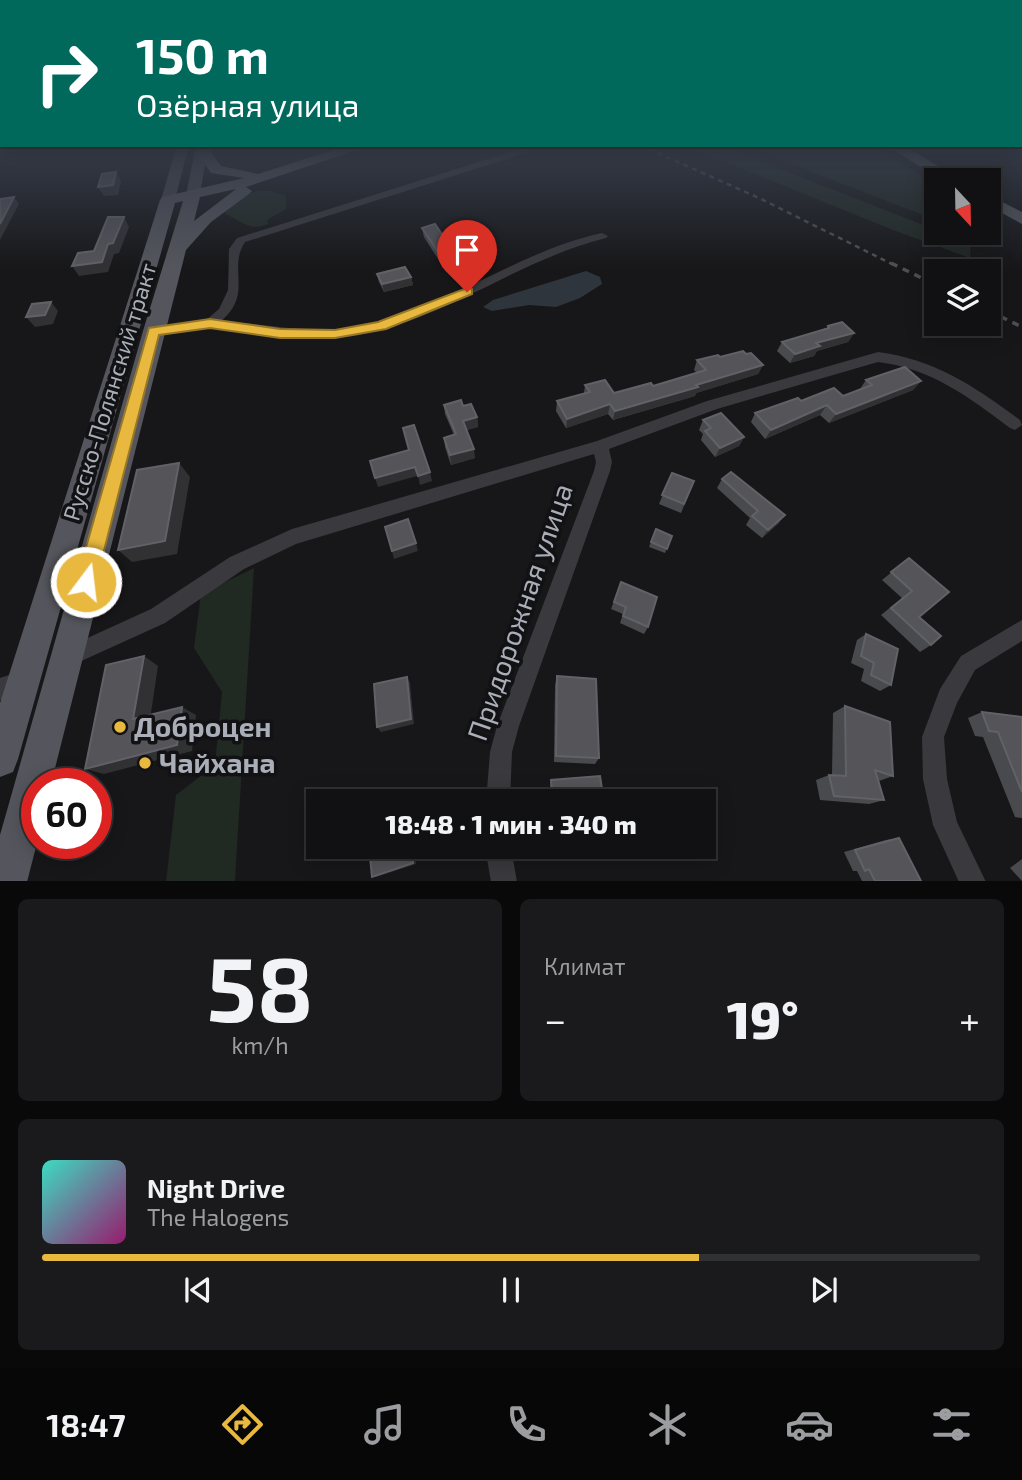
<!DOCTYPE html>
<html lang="ru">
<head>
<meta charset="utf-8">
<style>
  body { margin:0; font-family:"Exo 2",sans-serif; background:#1a1a1c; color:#f1f3f6; height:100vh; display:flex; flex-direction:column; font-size:26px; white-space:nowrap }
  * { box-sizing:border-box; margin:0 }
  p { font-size:23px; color:#9c9da0 }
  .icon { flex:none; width:38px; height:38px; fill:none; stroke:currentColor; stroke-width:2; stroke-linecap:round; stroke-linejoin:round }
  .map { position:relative; height:881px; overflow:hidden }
  .details { display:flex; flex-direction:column; gap:18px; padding:18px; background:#09090a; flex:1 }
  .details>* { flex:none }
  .banner { position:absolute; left:0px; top:0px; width:1022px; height:147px; box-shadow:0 4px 18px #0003,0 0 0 2px #303133; background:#00695c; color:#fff; overflow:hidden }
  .needle { width:46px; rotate:158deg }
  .controls { position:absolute; left:924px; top:168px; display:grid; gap:14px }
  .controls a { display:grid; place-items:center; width:77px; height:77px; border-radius:0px; background:#111113; box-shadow:0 4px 18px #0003,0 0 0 2px #303133; font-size:35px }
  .speed { position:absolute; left:21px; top:768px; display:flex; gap:14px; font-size:35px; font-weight:700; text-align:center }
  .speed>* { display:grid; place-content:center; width:91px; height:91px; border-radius:50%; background:#111113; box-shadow:0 4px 18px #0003,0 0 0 2px #303133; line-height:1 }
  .speed .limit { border:10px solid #d22; background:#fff; color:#111 }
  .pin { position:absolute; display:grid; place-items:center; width:60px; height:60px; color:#fff; margin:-72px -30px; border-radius:50% 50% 50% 0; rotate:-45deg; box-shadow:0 0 7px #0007 }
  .pin .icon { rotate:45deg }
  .me { position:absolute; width:77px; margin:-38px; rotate:15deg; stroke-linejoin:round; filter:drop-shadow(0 0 5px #0008) }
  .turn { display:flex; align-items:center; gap:24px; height:147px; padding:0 21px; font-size:32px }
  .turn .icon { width:91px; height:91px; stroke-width:2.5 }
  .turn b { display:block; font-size:49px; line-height:60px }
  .big { font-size:52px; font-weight:800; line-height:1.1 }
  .details .card { flex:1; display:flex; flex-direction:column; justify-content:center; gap:10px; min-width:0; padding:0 24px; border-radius:10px; background:#1a1a1c }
  .details .dial { align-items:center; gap:0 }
  .dial b { font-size:91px; line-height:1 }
  .song { display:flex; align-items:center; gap:21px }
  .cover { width:84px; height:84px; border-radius:10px; background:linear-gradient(135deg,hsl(170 70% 55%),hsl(320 70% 35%)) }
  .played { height:7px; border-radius:4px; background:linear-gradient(90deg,#e9b93f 70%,#303133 70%) }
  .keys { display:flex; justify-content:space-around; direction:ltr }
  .heat { display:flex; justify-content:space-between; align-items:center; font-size:38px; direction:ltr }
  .details .tiles { flex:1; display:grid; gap:18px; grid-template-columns:1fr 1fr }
  .card:last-child { grid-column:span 2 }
  .trip { position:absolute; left:306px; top:789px; width:410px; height:70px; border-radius:0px; background:#111113; box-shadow:0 4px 18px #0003,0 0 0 2px #303133; font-weight:800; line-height:70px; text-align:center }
  .tab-bar { display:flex; height:112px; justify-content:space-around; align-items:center; background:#070708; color:#9c9da0 }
  .tab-bar .icon { width:49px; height:49px }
  .tab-bar .current { color:#e9b93f }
  .tab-bar b { font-size:32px; color:#f1f3f6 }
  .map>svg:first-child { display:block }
</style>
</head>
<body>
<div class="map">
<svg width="1022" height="882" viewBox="0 0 1022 882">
  <rect width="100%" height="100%" fill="#171719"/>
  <g fill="#212923">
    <path d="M684 145H719L936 230V233L971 244 970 258 893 230Z"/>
    <path d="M743 145H870L936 184V220Z"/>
    <path d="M259 191H271L286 196V209L267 220 268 224C250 232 242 221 225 214V210L243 195Z"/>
    <path d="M254 568 235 881 166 882 176 795 215 765 222 692 194 648 201 594Z"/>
  </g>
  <path fill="#2e353d" d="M586 271 600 277 602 284 580 298 556 307 529 305 492 311 483 307 493 300Z"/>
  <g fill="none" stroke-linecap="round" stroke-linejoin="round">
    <g fill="#39393e" fill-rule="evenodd">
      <path d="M523 148 526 149V153L245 242C227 269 254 293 221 321 269 324 316 336 364 326 449 308 518 251 602 233L608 236 606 238C521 259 450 316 364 334 311 346 259 329 206 328 188 327 170 332 153 335L146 331 153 327 206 320 219 309 228 290 229 249 237 238Z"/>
      <path d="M878 352C934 359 976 387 1020 420L1022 425 1015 430 1010 428C969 397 930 368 878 362L717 409 609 449 612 462 610 471 519 726 512 752 510 802H486L490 752 497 726 594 471 596 462 594 454 296 544 244 569 165 623 66 668 59 665 56 658 59 651 151 609 230 557 292 529 597 441 707 401Z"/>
      <path d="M1022 620V641L975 670 957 703 944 737 947 779 957 822 986 882H959L933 825 923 779 922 737 940 689 961 656Z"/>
      <path d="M24 670 32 673 35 681 32 689 0 700V678Z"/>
      <path d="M485 847H511L517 882H491Z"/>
    </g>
    <g fill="#47484e" fill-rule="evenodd">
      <path d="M177 145H189L175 200 168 204 161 200Z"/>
      <path d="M196 145H208L200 195 193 199 186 195Z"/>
    </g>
    <g fill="#55565d" fill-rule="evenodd">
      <path d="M349 145H372L246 187 252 191 249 194 211 222 186 250 51 784H37V843L27 882H0V835L143 331 183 201 175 203 18 759 13 772 0 777V703L160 200 162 197 244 178 211 173 196 151 198 148H208L221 166 258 174ZM236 189 194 221 200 197Z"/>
      <path d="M885 145H903L961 180H943Z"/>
      <path d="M989 195 1022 212V224L989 206Z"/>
    </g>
    <path stroke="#4e4f55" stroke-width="2.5" stroke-dasharray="5 4.5" stroke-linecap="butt" d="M640 145 759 198 894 265"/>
    <g stroke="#4e4f55" stroke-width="3.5" stroke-dasharray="7 6" stroke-linecap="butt">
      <path d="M891 263 936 285"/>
      <path d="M989 311 1022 327"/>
    </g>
  </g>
  <g fill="#494a4e">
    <path d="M422 228 458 267 445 270 424 237Z"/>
    <path d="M377 274 411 277 413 285 384 292 379 282Z"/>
    <path d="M828 326 854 333 848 342 817 351 814 356 790 363 777 351 782 342 826 329Z"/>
    <path d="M746 354 763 365 758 374 696 393 695 396 613 420 608 414 566 428 556 411 557 401 584 393 585 385 614 393 653 386 697 373 694 370 697 360Z"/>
    <path d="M866 380 921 381 913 390 829 423 820 415 765 439 751 422 755 413 801 401 843 396 860 389Z"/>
    <path d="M444 405 463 406 477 417 478 427 466 430 475 458 451 465 445 447 444 438 454 435 445 414Z"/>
    <path d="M703 420 744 437 739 446 715 457 701 440 703 434 699 430Z"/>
    <path d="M672 473 694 481 681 513 659 504Z"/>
    <path d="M722 479 779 523 762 538 746 525 750 518 717 488Z"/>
    <path d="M656 529 672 536 665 553 649 547Z"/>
    <path d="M909 558 919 617 931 645 920 652 881 615 902 598 882 580Z"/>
    <path d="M621 582 648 627 644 634 620 623 623 614 611 609Z"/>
    <path d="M866 634 891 685 880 691 861 681 864 669 851 663 857 640Z"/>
    <path d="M557 676 599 758 595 764 554 762 555 685Z"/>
    <path d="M845 706 893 776 879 781 884 800 869 804 820 800 816 780 829 775H832L833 713Z"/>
    <path d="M982 712 1022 717V818L1015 817 983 737 975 736 968 718Z"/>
    <path d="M551 780 604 802H552L550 784Z"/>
    <path d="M899 838 921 881H862L857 871H853L844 852 886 840Z"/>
    <path d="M1022 859V881L1010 868Z"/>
  </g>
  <g fill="#313134">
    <path d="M116 172 121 181 118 195 104 196 98 187Z"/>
    <path d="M14 197 19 204 0 240V224Z"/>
    <path d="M124 217 129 227 119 253 114 254 108 272 79 276 72 266 108 244Z"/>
    <path d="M457 258 458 267 445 270 444 261Z"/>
    <path d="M411 277 413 285 384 292 382 284Z"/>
    <path d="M51 302 58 311 53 324 35 327 26 317Z"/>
    <path d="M854 333 848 342 817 351 814 356 790 363 795 354 816 343Z"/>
    <path d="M763 365 758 374 696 393 695 396 613 420 615 411 696 385Z"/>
    <path d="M921 381 913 390 829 423 836 414Z"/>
    <path d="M610 404 608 414 566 428 567 419Z"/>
    <path d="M827 405 820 415 765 439 771 430Z"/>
    <path d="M477 417 478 427 464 431 463 421Z"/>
    <path d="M744 437 739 446 715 457 720 448Z"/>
    <path d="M474 449 475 458 451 465 450 455Z"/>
    <path d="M179 463 190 477 177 554 132 562 118 550Z"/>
    <path d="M415 467 417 476 378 487 375 478Z"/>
    <path d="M430 472 432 481 420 485 418 476Z"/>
    <path d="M785 515 779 523 762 538 768 530Z"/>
    <path d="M416 543 418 551 394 559 392 551Z"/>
    <path d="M144 656 158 666 149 726 133 719Z"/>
    <path d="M407 677 410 683 414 724 381 732 377 727Z"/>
    <path d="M182 707 196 715 192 751 104 774 85 769Z"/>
    <path d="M411 847H414L416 864 376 877H372Z"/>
  </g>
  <g fill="#545459" stroke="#616268" stroke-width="2">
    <path d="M116 172 113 185 98 187 102 174Z"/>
    <path d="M14 197 0 224V201L1 199Z"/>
    <path d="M108 217H124L113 243 108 244 102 262 72 266 78 253 94 251Z"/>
    <path d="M435 224 456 255 457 258 444 261 422 228Z"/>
    <path d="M405 267 411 277 382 284 377 274Z"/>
    <path d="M51 302 45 315 26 317 32 304Z"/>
    <path d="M842 322 854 333 816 343 820 346 795 354 782 342 829 328 828 326Z"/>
    <path d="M743 351 746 354 751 353 763 365 696 385 698 387 615 411 610 404 567 419 557 401 590 392 585 385 605 380 614 393 651 383 653 386 706 370 697 360 718 355 720 357Z"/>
    <path d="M905 367 921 381 836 414 827 405 771 430 755 413 798 398 801 401 834 388 843 396 872 385 866 380Z"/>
    <path d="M461 400 463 406 471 404 477 417 463 421 474 449 450 455 444 438 456 434 444 405Z"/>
    <path d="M721 413 744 437 720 448 705 431 711 428 703 420Z"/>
    <path d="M414 425 430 472 418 476 415 467 375 478 370 461 409 450 403 428Z"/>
    <path d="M179 463 165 541 118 550 137 470Z"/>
    <path d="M731 472 785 515 768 530 752 516 758 511 722 479Z"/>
    <path d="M672 473 694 481 684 504 662 495Z"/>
    <path d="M408 519 416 543 392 551 385 527Z"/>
    <path d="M656 529 672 536 667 549 651 542Z"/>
    <path d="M909 558 949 592 919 617 941 636 931 645 891 608 912 591 891 572Z"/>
    <path d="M621 582 657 597 648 627 623 616 626 607 614 602Z"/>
    <path d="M866 634 898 649 891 685 871 675 874 663 861 656Z"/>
    <path d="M144 656 133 719 182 707 177 745 85 769 106 665Z"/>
    <path d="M557 676 596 679 599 758 556 756Z"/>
    <path d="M407 677 411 719 377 727 374 684Z"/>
    <path d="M845 706 890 722 893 776 875 770 884 800 834 796 829 775 846 776Z"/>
    <path d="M982 712 1022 717V792L998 732 989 731Z"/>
    <path d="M600 776 604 802H553L551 780Z"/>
    <path d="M899 838 921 881H875L869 869 865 871 855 850Z"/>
    <path d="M369 847H411L413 863 372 877Z"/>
  </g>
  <linearGradient id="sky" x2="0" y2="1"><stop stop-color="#0d0d0e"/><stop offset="0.54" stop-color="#363c49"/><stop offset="1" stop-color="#363c49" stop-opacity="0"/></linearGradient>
  <rect width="1022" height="269" fill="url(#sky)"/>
  <path fill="#e9b93f" stroke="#977829" stroke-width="2" d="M467 288 472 289V294L386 329 335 338H280L210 328 159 335 96 582 93 589 86 591 79 589 76 582 149 328 210 319 280 329 335 330 378 322Z"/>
  <g fill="#e9b93f" stroke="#121214" stroke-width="2.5">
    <circle cx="120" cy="727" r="7"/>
    <circle cx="145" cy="763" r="7"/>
  </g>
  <g text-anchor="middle" stroke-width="7" stroke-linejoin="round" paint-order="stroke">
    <g font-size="23" fill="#aaaeb8" stroke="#121214">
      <text transform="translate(110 392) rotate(-73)" y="8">Русско-Полянский тракт</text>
    </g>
    <g font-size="28" fill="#aaaeb8" stroke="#121214">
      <text transform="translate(520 612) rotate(-71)" y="10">Придорожная улица</text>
    </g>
    <g font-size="28" font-weight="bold" fill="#aaaeb8" stroke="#121214" text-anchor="start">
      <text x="134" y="737">Доброцен</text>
      <text x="159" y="773">Чайхана</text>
    </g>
  </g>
</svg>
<div class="controls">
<a><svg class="needle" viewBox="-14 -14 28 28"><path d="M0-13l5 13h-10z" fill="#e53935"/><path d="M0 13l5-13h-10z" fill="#9c9da0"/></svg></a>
<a><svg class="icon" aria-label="layers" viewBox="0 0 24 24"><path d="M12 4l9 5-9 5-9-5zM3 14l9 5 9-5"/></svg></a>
</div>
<div class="speed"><div class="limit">60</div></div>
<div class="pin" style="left:467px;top:292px;background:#d93025"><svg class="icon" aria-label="arrive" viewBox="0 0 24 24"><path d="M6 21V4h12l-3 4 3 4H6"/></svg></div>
<svg class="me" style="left:86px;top:582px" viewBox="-20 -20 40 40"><circle r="17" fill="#e9b93f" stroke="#fff" stroke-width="3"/><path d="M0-11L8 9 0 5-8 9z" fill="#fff"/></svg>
<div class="trip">18:48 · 1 мин · 340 m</div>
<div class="banner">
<div class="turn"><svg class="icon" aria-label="right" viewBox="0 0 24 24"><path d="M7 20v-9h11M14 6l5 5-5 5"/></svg><div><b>150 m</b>Озёрная улица</div></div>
</div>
</div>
<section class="details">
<div class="tiles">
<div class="card dial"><b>58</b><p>km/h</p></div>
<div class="card"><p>Климат</p>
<div class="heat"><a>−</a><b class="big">19°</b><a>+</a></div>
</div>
<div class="card">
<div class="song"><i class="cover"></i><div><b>Night Drive</b><p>The Halogens</p></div></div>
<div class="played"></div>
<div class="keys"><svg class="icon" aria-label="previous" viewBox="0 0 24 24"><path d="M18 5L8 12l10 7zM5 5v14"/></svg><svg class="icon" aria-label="pause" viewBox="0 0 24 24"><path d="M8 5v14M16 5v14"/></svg><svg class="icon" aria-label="next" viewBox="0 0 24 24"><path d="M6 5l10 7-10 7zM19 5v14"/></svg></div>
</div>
</div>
</section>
<nav class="tab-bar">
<b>18:47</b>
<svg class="icon current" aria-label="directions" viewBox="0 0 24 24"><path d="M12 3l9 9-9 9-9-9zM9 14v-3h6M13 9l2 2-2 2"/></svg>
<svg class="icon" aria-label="music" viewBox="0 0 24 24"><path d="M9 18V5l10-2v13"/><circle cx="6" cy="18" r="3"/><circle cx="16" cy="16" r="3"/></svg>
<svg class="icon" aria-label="phone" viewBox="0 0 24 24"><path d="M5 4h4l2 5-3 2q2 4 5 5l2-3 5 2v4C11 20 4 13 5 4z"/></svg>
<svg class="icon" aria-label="climate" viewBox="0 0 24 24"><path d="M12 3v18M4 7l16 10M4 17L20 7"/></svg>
<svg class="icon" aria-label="car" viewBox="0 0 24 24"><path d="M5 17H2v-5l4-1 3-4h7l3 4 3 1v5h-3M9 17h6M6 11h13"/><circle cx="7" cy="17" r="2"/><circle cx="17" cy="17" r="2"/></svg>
<svg class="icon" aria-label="filters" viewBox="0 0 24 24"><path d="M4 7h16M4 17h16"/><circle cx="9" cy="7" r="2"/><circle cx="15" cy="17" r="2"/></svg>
</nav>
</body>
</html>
